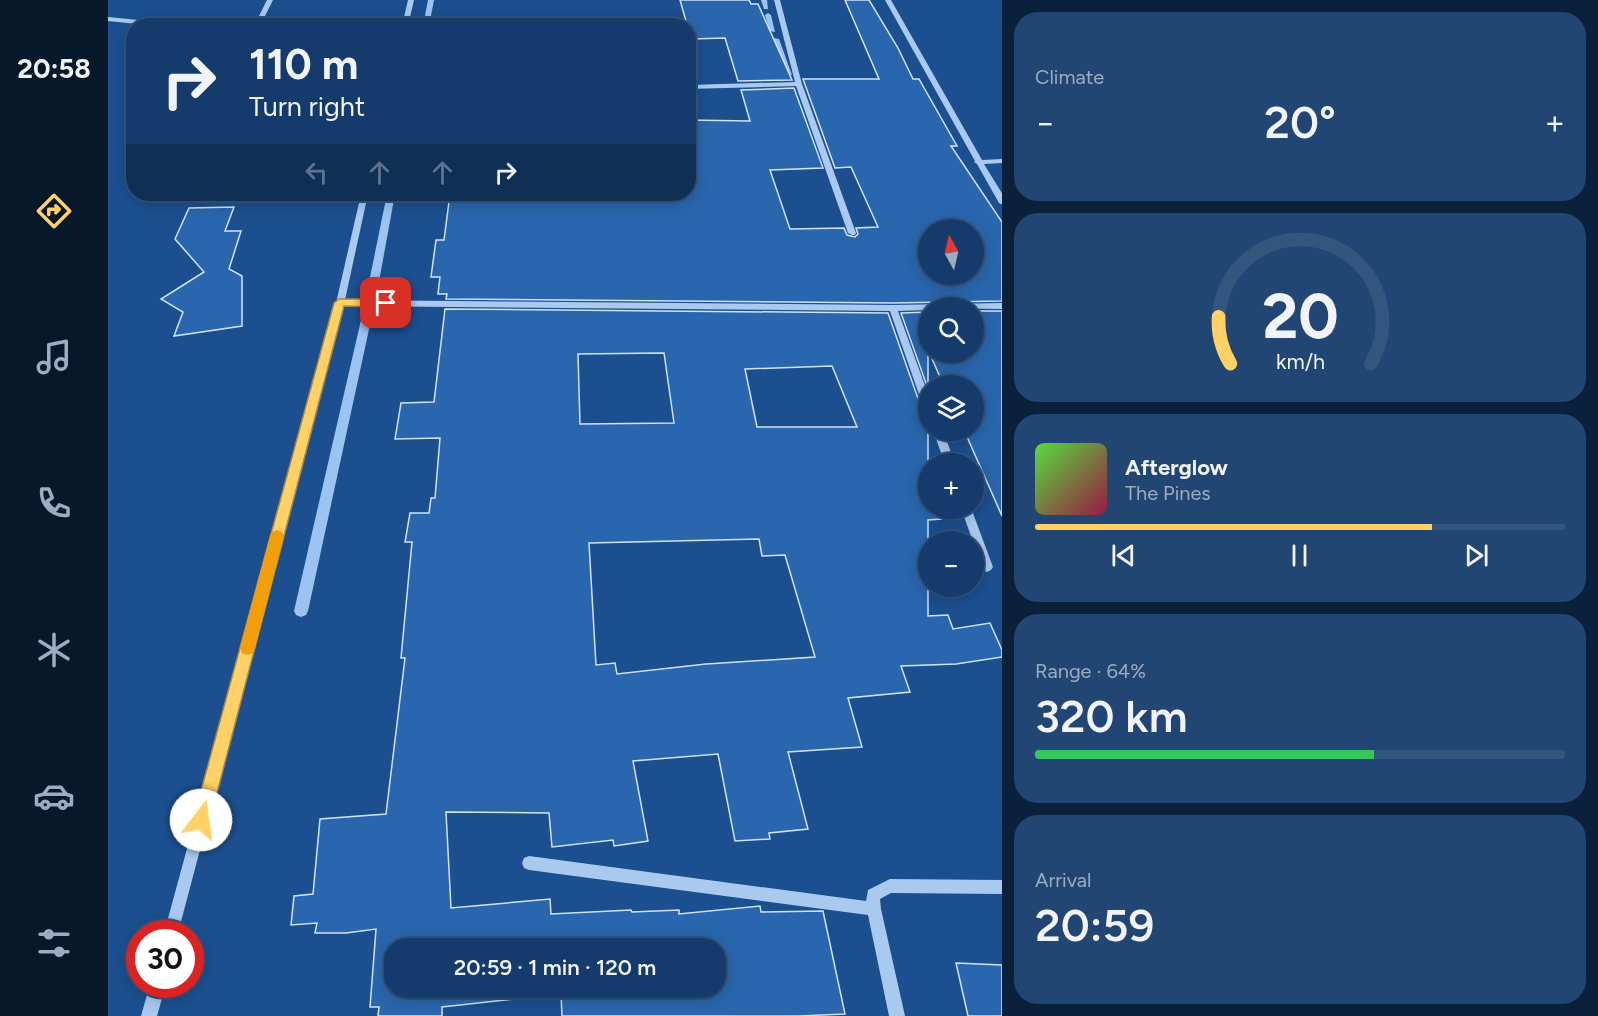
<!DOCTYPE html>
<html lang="en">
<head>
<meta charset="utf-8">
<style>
  body { margin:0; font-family:Figtree,sans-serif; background:#214673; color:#f1f3f6; height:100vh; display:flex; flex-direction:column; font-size:22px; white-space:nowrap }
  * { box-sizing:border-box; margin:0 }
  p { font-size:20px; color:#9dadc1 }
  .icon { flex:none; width:33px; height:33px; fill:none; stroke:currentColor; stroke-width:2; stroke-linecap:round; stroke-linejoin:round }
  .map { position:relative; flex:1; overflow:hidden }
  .details { display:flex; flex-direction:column; gap:12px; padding:12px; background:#0b203b; width:596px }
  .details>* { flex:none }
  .hud { position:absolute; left:18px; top:18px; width:570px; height:183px; border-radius:24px; box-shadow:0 3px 15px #0003,0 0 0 2px #33557e; background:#143b6b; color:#f1f3f6; overflow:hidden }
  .needle { width:39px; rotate:352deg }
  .fabs { position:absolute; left:810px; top:219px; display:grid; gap:12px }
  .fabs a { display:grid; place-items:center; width:66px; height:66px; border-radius:50%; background:#143b6b; box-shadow:0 3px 15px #0003,0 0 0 2px #33557e; font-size:30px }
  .speed { position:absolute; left:18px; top:920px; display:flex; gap:12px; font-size:30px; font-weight:700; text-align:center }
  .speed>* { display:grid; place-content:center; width:78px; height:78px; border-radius:50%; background:#143b6b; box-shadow:0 3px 15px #0003,0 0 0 2px #33557e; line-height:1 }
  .speed .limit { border:9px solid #d22; background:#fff; color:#111 }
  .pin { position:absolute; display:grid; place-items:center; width:51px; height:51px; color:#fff; margin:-26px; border-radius:12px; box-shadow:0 3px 9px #0006 }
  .me { position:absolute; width:66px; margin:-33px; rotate:15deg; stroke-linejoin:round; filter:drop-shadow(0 0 4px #0008) }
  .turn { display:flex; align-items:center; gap:21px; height:126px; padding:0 24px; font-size:27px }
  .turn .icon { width:78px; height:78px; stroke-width:2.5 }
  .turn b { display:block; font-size:42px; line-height:51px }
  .lanes { display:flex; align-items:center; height:57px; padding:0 24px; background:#0003; justify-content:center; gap:30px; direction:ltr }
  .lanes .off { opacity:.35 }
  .big { font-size:45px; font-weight:600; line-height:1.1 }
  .details .card { flex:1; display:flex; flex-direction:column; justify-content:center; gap:9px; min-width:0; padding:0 21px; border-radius:24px; background:#214673 }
  .details .dial { align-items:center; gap:0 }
  .dial svg { height:156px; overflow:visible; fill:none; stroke:#33557e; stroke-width:7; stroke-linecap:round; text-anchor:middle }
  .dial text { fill:#f1f3f6; stroke:none }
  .song { display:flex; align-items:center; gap:18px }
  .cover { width:72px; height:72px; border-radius:9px; background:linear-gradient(135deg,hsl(110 70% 55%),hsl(340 70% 35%)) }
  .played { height:6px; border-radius:3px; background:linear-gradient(90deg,#ffd166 75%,#33557e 75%) }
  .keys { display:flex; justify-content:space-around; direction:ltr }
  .heat { display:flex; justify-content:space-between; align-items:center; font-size:33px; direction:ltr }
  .charge { height:9px; border-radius:4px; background:linear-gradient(90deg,#34c759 64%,#33557e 0) }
  .trip { position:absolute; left:276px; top:938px; width:342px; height:60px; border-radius:24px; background:#143b6b; box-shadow:0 3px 15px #0003,0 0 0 2px #33557e; font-weight:600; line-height:60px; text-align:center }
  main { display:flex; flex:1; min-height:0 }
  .dock { display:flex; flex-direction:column; width:108px; justify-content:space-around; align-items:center; background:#08182b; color:#9dadc1 }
  .dock .icon { width:42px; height:42px }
  .dock .current { color:#ffd166 }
  .dock b { font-size:27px; color:#f1f3f6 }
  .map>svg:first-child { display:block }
</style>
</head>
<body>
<main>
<nav class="dock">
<b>20:58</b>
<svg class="icon current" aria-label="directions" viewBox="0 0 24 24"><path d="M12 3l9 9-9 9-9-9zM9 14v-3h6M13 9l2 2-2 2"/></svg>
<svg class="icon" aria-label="music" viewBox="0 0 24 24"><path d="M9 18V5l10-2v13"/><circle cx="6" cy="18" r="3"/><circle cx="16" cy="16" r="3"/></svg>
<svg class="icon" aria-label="phone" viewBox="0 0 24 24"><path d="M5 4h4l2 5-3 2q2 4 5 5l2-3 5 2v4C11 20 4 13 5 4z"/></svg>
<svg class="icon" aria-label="climate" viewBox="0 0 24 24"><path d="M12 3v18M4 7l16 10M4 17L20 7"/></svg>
<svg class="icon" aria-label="car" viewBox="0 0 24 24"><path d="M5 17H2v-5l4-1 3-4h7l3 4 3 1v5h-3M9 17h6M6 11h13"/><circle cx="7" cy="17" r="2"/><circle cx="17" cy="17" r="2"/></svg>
<svg class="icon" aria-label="filters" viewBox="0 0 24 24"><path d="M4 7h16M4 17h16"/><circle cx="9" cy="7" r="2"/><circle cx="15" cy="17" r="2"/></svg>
</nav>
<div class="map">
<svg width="895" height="1016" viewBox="0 0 895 1016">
  <rect width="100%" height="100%" fill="#1b4f8f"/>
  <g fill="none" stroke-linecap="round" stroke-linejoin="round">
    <g fill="#9cc4f0" fill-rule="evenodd">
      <path d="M320 0H326L321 26H315Z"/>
      <path d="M653 0H659L660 9H656Z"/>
      <path d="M660 13 663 15 667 32 662 31 657 15Z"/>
      <path d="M666 38 671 39 684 75 677 73Z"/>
      <path d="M279 194H287L270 287 265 290 260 287Z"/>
      <path d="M258 317 263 320 200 611 198 615 193 617 188 615 186 611 253 320Z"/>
    </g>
  </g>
  <g fill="#2a66ad" stroke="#cfe3fa" stroke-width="1.5" fill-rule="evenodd">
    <path d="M572 0H641L643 4H650L684 80 630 81 617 38 583 39Z"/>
    <path d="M737 0H761L790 48 805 79H811L849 146H843L894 222V301L785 303 338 299 339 294H330L332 277H323L328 240H336L342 194H437V199L504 198V194H580V120L642 121 633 90 686 88 715 168 662 170 682 229 736 228 739 235 747 237 750 234 748 228 770 227 743 167 727 168 695 79H771ZM820 230H866V274H820Z"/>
    <path d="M126 207 117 231H133L121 269 134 276V326L66 336 75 312 53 299 96 272 67 239 81 208Z"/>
    <path d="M337 309 780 313 813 407 820 412V508H829L833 519 820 520V616L840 615 845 629 882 623 894 650V657L848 664 793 666 802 692 740 698 754 747 680 752 700 829 661 833 662 839 627 841 610 754 525 761 540 841 506 846 505 840 444 847 441 813 338 812 343 908 442 899 443 914 523 910 524 912 571 910V914L652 906 653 912 715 911 737 1014 691 1016H454L453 994 334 1007V1016H270L271 1007H262L268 929 238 933H207L209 923 183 925 186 896 205 894 212 819 278 814 297 658H293L304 542H297L302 513H321L323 498H327L332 438 287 439 293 403 326 402ZM556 353 566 423 472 424 470 354ZM724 366 749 427H649L637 369ZM651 539 654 556 677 555 707 657 598 664 509 674 507 663 488 665 481 543ZM286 948H608V987H286Z"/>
    <path d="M866 311H894V516L856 430H866V386H836L821 352H866Z"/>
    <path d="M820 312V389L793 313Z"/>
    <path d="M848 963 894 965V1016H860Z"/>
  </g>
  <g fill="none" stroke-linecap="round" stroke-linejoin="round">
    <g fill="#a9c9ee" fill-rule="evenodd">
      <path d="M159 0H165L152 26H146Z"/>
      <path d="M300 0H306L300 26H294Z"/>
      <path d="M666 0H672L694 84 748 233 747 235H744L740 233 688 86 580 89V85L687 82Z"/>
      <path d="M777 0H783L874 160 895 159V163L876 164 895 195V205L891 203 869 164 866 162 867 161Z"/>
      <path d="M0 17 72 24 75 26H49L0 21Z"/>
      <path d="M253 194H260L237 300 785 305 895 303V309L820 308V310L790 311 820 394V410L815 406 782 311 236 306 70 933H56L228 303Z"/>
      <path d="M825 430H835L847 464H837Z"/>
      <path d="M853 508H863L885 567 883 570 879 572 875 570Z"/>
      <path d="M421 856 758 901 760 890 782 879 895 880V894L783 893 772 899 773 909 797 1016H781L760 915 421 870 416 868 414 863 416 858Z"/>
      <path d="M42 984H58L49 1016H33Z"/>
    </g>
  </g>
  <path fill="#ffd166" stroke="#a68842" stroke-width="1.5" d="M231 299H278L283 303 278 307 236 306 102 820 100 827 93 829 87 827 85 820 226 303Z"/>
  <path fill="#f59e0b" d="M169 530 174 532 176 536 147 648 145 653 139 655 134 653 132 648 162 536 164 532Z"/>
</svg>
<div class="fabs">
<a><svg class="needle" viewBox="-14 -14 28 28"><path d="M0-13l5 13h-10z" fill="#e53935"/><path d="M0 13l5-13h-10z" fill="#9dadc1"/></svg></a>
<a><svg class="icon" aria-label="search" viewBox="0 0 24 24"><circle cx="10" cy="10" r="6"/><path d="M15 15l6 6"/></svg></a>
<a><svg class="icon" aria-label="layers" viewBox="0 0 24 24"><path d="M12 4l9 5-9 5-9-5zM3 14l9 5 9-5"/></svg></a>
<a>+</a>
<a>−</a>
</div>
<div class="speed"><div class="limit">30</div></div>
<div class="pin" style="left:278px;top:303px;background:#d93025"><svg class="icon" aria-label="arrive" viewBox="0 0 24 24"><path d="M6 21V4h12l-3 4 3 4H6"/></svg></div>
<svg class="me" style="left:93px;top:820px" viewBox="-20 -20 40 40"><circle r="19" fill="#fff"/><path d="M0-13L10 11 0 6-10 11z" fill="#ffd166"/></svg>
<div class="trip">20:59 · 1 min · 120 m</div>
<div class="hud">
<div class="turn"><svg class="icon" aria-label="right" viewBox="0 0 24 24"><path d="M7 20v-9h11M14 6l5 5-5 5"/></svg><div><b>110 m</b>Turn right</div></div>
<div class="lanes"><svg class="icon off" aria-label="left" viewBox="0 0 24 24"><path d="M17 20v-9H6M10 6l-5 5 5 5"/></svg><svg class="icon off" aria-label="ahead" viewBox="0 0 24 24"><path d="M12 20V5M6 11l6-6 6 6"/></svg><svg class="icon off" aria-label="ahead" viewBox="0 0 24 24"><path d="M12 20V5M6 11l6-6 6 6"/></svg><svg class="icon" aria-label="right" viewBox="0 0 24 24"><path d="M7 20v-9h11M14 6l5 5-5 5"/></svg></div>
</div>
</div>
<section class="details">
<div class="card"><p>Climate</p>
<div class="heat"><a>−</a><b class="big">20°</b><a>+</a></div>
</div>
<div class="card dial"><svg viewBox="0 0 100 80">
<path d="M14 69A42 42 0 1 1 86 69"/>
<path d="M14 69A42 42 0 0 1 8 45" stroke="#ffd166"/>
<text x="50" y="56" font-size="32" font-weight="700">20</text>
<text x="50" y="72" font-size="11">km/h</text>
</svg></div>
<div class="card">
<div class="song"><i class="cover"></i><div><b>Afterglow</b><p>The Pines</p></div></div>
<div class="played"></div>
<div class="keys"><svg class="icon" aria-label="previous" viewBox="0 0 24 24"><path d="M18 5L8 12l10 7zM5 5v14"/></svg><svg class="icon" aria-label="pause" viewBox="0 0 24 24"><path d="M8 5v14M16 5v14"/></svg><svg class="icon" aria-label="next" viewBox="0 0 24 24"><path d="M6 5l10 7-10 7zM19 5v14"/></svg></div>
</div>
<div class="card"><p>Range · 64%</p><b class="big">320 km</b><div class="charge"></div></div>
<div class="card"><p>Arrival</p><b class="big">20:59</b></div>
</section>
</main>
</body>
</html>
